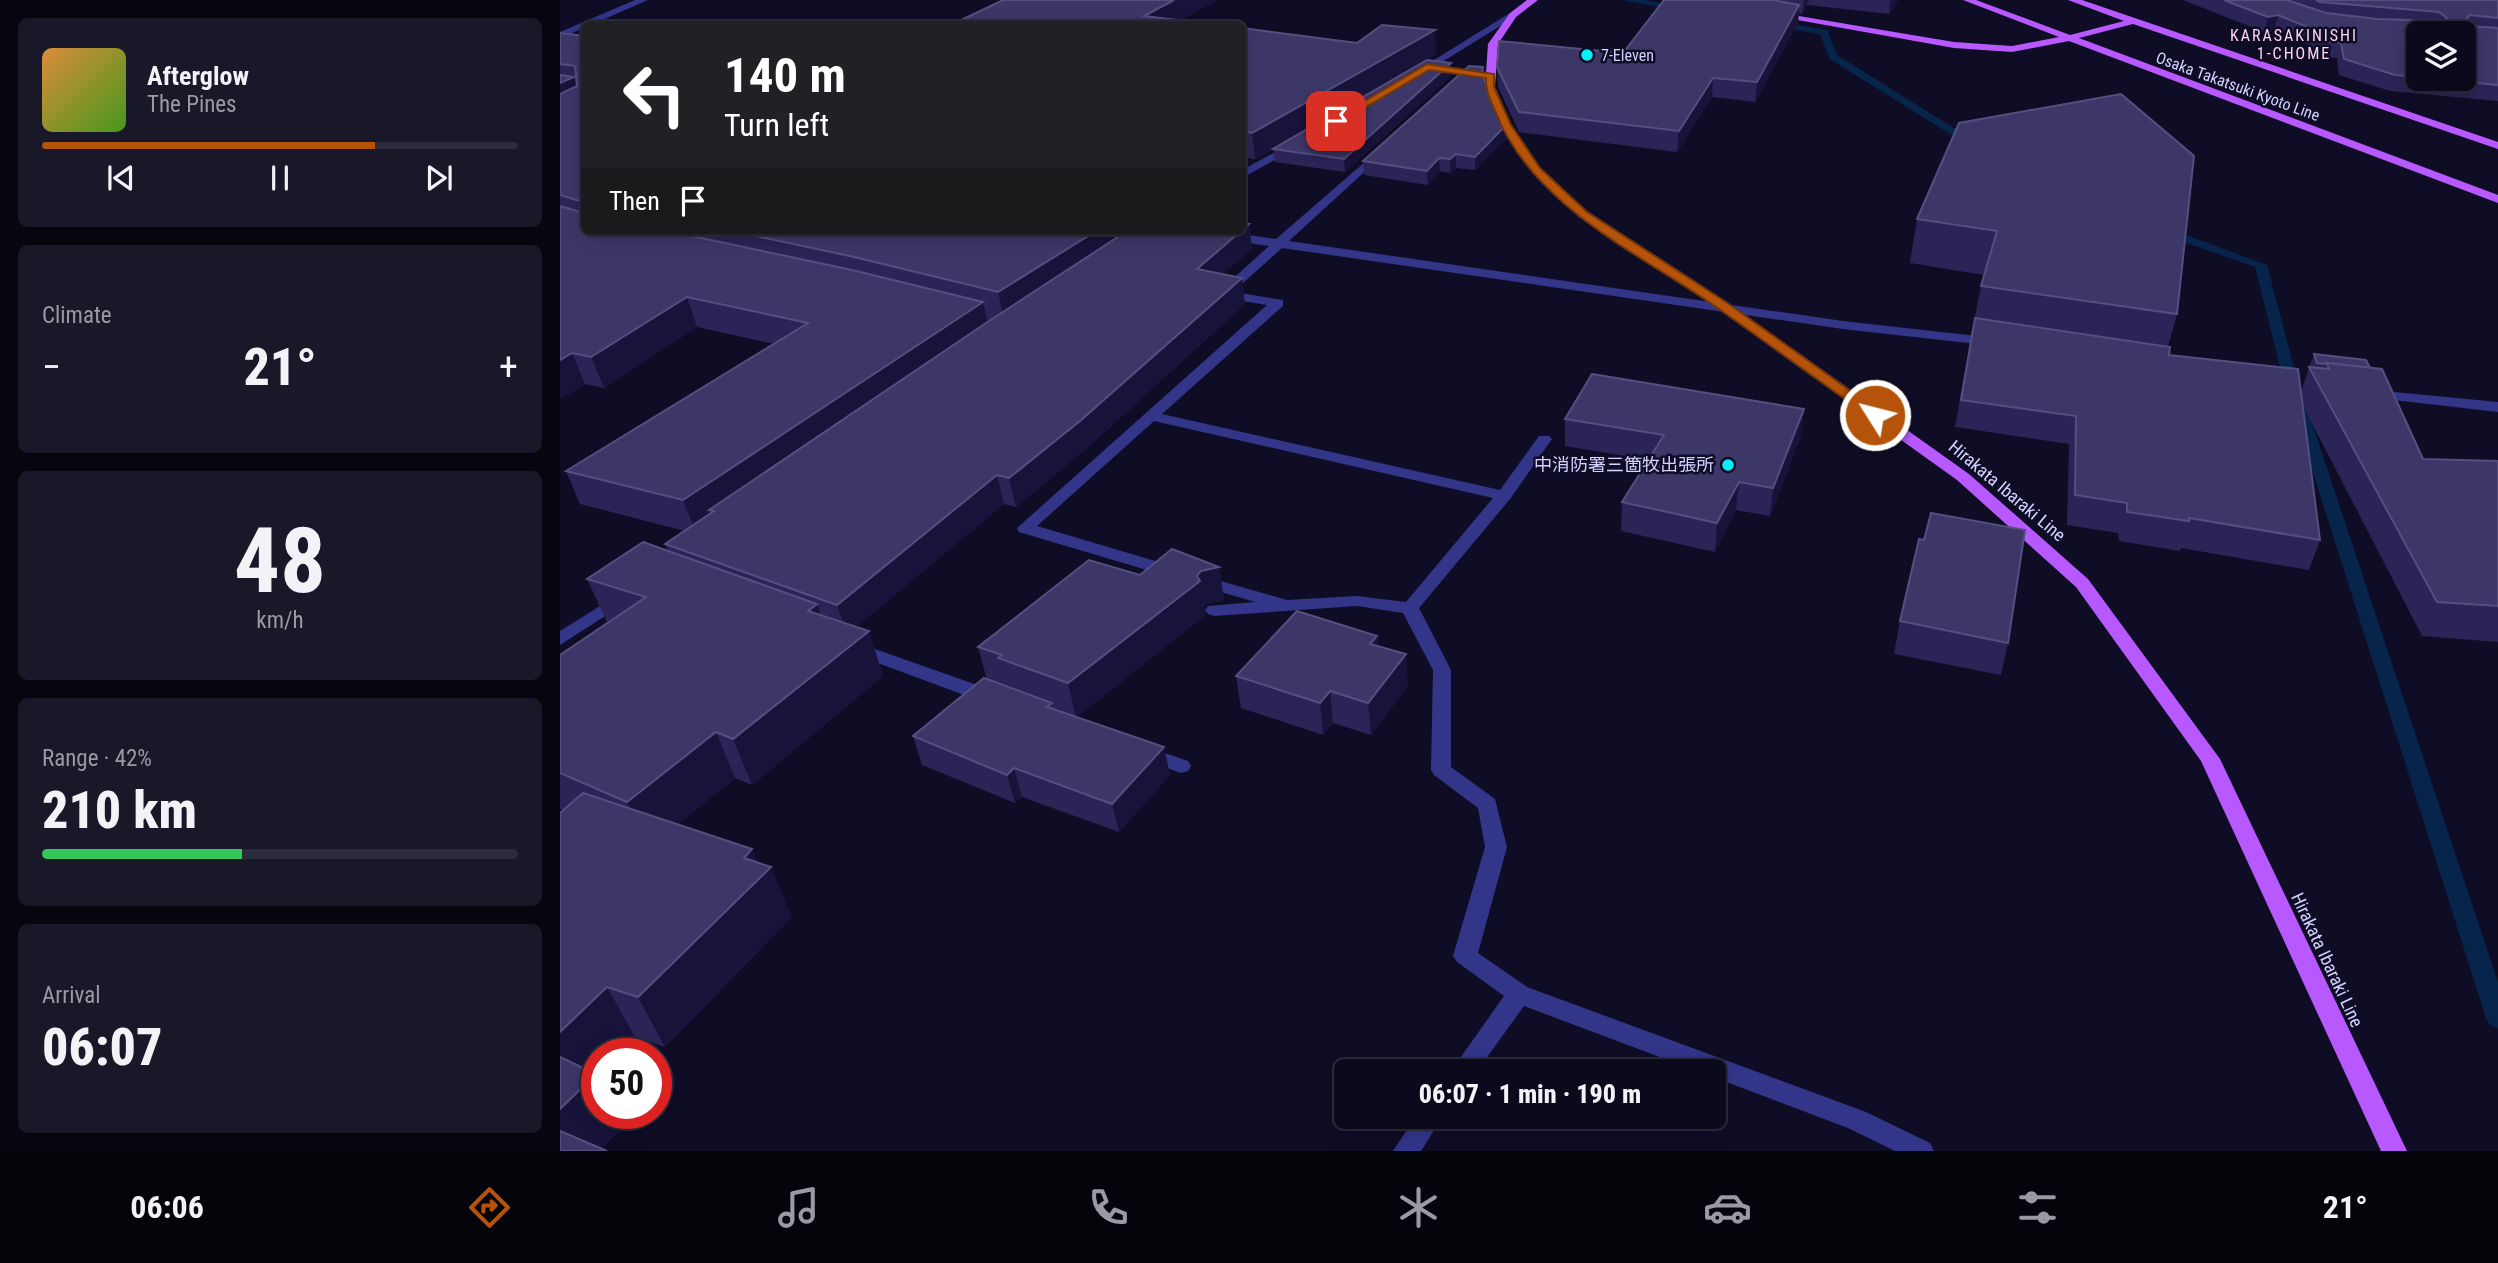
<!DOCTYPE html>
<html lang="en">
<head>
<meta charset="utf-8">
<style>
  body { margin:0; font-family:"Roboto Condensed","Noto Sans JP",sans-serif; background:#191829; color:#f1f3f6; height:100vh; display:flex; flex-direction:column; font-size:26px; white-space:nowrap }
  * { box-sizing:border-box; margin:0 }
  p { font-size:23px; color:#9a9aa3 }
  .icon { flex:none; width:38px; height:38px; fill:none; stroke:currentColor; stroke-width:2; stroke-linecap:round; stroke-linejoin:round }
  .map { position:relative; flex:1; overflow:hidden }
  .drawer { display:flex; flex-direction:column; gap:18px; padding:18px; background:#06060f; width:560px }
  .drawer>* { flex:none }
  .hud { position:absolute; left:21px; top:21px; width:665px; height:214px; border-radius:10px; box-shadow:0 4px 18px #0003,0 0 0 2px #2b2b3b; background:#202124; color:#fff; overflow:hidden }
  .controls { position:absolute; left:1846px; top:21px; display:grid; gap:14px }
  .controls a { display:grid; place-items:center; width:70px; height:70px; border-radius:10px; background:#0b0a1c; box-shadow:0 4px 18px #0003,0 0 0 2px #2b2b3b; font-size:35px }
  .speed { position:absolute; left:21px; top:1038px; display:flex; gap:14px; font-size:35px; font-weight:700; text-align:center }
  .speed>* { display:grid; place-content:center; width:91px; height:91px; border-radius:50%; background:#0b0a1c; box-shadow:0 4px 18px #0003,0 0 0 2px #2b2b3b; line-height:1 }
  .speed .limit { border:10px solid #d22; background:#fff; color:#111 }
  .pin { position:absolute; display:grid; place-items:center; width:60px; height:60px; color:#fff; margin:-30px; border-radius:14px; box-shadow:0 4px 10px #0006 }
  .me { position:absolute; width:77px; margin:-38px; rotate:306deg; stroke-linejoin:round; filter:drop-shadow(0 0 5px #0008) }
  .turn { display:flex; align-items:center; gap:24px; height:147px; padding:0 28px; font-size:32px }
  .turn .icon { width:91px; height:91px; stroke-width:2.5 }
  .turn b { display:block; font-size:49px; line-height:60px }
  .then { display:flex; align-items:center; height:66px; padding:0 28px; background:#0003; gap:14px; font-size:26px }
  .big { font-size:52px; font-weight:800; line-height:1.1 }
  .drawer .tile { flex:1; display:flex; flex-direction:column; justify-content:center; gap:10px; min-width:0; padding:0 24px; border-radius:10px; background:#191829 }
  .drawer .dial { align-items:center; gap:0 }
  .dial b { font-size:91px; line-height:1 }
  .song { display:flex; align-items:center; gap:21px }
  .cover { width:84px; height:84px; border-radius:10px; background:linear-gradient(135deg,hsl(30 70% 55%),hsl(100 70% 35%)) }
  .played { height:7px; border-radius:4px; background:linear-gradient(90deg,#b45309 70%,#2b2b3b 70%) }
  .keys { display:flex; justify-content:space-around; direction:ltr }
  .heat { display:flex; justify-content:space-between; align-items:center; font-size:38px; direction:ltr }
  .charge { height:10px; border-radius:5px; background:linear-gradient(90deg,#34c759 42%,#2b2b3b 0) }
  .trip { position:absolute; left:774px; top:1059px; width:392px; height:70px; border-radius:10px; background:#0b0a1c; box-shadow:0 4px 18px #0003,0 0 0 2px #2b2b3b; font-weight:800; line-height:70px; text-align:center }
  .tabs { display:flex; height:112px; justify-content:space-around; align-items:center; background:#04040b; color:#9a9aa3 }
  .tabs .icon { width:49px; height:49px }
  .tabs .active { color:#b45309 }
  .tabs b { font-size:32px; color:#f1f3f6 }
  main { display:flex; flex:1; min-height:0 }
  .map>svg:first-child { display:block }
</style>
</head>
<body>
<main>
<section class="drawer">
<div class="tile">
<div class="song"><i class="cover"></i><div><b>Afterglow</b><p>The Pines</p></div></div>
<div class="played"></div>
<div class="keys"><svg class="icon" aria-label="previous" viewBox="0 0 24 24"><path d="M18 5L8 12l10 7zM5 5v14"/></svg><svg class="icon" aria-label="pause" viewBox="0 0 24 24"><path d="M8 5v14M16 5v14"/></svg><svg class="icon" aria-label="next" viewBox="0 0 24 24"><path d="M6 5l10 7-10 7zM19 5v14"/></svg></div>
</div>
<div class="tile"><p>Climate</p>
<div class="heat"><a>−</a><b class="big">21°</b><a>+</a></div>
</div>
<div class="tile dial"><b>48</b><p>km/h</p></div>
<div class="tile"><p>Range · 42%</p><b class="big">210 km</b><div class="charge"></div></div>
<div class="tile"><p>Arrival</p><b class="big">06:07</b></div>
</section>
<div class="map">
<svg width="1938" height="1151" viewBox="0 0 1938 1151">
  <rect width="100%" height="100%" fill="#0f0d26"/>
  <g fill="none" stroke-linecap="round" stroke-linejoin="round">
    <g fill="#07244b" fill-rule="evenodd">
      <path d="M1063 0H1085L1129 9 1124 12Z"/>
      <path d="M1213 21 1267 30 1277 55 1421 145 1411 147 1270 59 1260 34 1210 26V22Z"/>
      <path d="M1602 226 1707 265 1736 375 1938 982V1028L1930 1025 1926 1018 1722 375 1695 267 1598 233V227Z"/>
    </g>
    <g fill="#333589" fill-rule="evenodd">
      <path d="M75 0H88L33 24H24V28L0 38V32Z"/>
      <path d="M950 13 958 15 877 65 930 73 934 74V78L870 70 858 76 853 73Z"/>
      <path d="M734 142 738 143V147L682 178V170Z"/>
      <path d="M821 148 827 151 825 153 729 241 1283 321 1435 338 1442 342 1435 346 1283 329 722 248 673 292 723 300V306L602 414 940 490 979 436H989L992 439 950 499 859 608 891 670V767L935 799 947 847 918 953 967 987 1306 1112 1370 1143 1374 1151H1335L1288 1128 1153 1077V1071H1137L964 1006 917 1071H891L944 996 897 962 893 956 925 847 918 808 874 775 871 770 873 670 843 613 797 606 654 616 648 614 645 610 648 606 695 602 634 584 631 580 640 575 727 600 797 596 846 602 933 498 594 421 477 526 619 568 622 572 619 576H607L459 532 457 528 707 305 663 298 656 294 709 246 634 235 628 231H660L716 239Z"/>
      <path d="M1813 390 1938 402V412L1808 397 1806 394 1808 391Z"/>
      <path d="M61 593 70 598 67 602 0 645V631Z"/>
      <path d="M295 642 437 692 440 697 437 702H423L288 652 286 648Z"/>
      <path d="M585 746 628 761 631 766 628 771 621 773 578 758 575 753 578 748Z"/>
      <path d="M856 1116H883L861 1151H833Z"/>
    </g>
    <g fill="#b759ff" fill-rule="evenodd">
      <path d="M967 0H978L956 17 938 44 935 87 951 125 980 168 1027 211 1167 302 1409 474 1528 579 1660 759 1847 1151H1821L1641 761 1516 587 1397 480 1157 308 1019 217 972 172 941 125 925 87 928 44 950 13Z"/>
      <path d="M1403 0H1416L1510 35 1564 21 1508 0H1522L1938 142V149L1573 24 1519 38 1938 195V203L1509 41 1452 52 1394 48 1210 15 1215 12 1394 42 1452 46 1499 37Z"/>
    </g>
  </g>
  <g fill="#2b2456" fill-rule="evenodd">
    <path d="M1104 0H1338L1329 14 1247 5 1242 14 1239 13 1238 23 1195 102 1152 97 1117 152 959 132 938 87 937 67 1063 53Z"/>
    <path d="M1623 0H1938V101L1830 91 1779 75 1777 58 1752 56 1751 46 1714 30 1704 32ZM1858 33 1904 79H1858Z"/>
    <path d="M682 28 876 54 737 135 891 63V76L785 172 715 162 713 149 695 159 682 157Z"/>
    <path d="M0 33 24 36V231H682L689 224 692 248 663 274 685 304 526 449 456 507 444 504 296 627 309 631 323 676 192 785 175 778 118 824 198 862 232 917 105 1047 75 1037 59 1054H37V1113H59L66 1124 41 1149 0 1151 3 810 0 809V655L48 623 47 622 27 579 108 550 105 544 125 531 20 504 6 471 214 344 137 327 44 388 25 384 0 399Z"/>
    <path d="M923 76 947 138 915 170 896 168 890 173 880 171 868 185 804 175 803 161Z"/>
    <path d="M1399 123 1617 314 1608 347 1609 355 1741 391 1754 354 1810 368 1863 459 1938 461V642L1862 636 1743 406 1760 540 1749 570 1621 548 1620 551 1559 541 1558 533 1507 525 1509 444 1395 427 1412 332 1421 286 1424 275 1350 263 1357 219Z"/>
    <path d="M1244 409 1241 436 1210 516 1176 510 1155 552 1061 531 1062 502 1088 460 1005 446V419Z"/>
    <path d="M1364 540 1448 643 1441 675 1334 654 1340 621Z"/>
    <path d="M659 567 664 600 646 604 644 607 645 615 517 717 604 747 610 775 559 832 462 797 455 803 362 765 353 736 427 680 418 647 580 575Z"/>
    <path d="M817 636 818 647 848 686 811 735 773 723 763 735 681 708 676 676Z"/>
  </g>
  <g fill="#18133b">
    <path d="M614 0H658L614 24 584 16Z"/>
    <path d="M1244 0H1248L1247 5 1242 14Z"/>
    <path d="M1330 0H1338L1329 14Z"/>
    <path d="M1239 5 1238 23 1195 102 1197 82Z"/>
    <path d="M1718 15 1714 30 1704 32 1708 17Z"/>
    <path d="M875 30 876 54 695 159 692 133Z"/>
    <path d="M891 63V76L785 172 784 159Z"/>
    <path d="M14 77 23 102 0 112V83Z"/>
    <path d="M1153 78 1152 97 1117 152 1119 131Z"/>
    <path d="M946 125 947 138 915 170V157Z"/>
    <path d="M896 154V168L890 173V159Z"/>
    <path d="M879 158 880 171 868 185 867 171Z"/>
    <path d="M689 224 692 248 641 294 637 269 681 231H682V229Z"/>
    <path d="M536 231H584L445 322 438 292Z"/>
    <path d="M682 278 685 304 526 449 456 507 449 478Z"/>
    <path d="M127 297 137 327 44 388 31 357Z"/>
    <path d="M423 302 430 332 149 510 153 522 136 533 123 500Z"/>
    <path d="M12 353 25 384 0 399V360Z"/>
    <path d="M1244 409 1241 436 1210 516 1213 488Z"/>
    <path d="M437 475 444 504 287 635 277 605Z"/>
    <path d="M1179 482 1176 510 1155 552 1157 523Z"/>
    <path d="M659 567 664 600 646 604 644 607 645 615 516 718 508 683 641 571Z"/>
    <path d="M257 604 272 648 248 611Z"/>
    <path d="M309 631 323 676 192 785 173 739Z"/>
    <path d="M817 636 819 668 810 644Z"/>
    <path d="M846 654 848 686 811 735 808 703Z"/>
    <path d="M770 691 773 723 763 735 760 703Z"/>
    <path d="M156 732 175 778 89 848 67 802Z"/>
    <path d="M604 747 610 775 559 832 552 804Z"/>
    <path d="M454 768 462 797 455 803 447 775Z"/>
    <path d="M192 849 203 874 211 867 232 917 105 1047 78 997 184 858Z"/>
    <path d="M47 987 75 1037 59 1054H37V1113H59L66 1124 39 1151 0 1148V1032Z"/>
  </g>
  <g fill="#3d3768" stroke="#554f80" stroke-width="2">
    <path d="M443 0H614L584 16 651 24H393Z"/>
    <path d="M1104 0H1213L1239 5 1197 82 1153 78 1119 131 959 112 937 67 939 41 1063 53Z"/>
    <path d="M1664 0H1727L1766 13 1817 19 1884 21 1887 18 1879 12 1760 2 1756 0H1938V18L1910 15 1907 18 1909 26 1938 28V85L1874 79H1904V33H1858V77L1835 75 1784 59 1781 43 1757 40 1755 30 1718 15 1708 17Z"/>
    <path d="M822 25 875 30 692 133 682 131V28L797 43Z"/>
    <path d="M0 33 24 36V201L16 200 0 195V94L17 86 15 66 0 64Z"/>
    <path d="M867 60 891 63 784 159 713 149Z"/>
    <path d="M909 66 923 67 922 75 946 125 915 157 896 154 890 159 879 158 867 171 803 161Z"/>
    <path d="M0 75 14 77 0 83Z"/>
    <path d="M1561 94 1634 156 1617 314 1421 286 1437 231 1357 219 1399 123Z"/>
    <path d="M0 206 24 213V231H108L292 270 423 302 123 500 6 471 248 323 127 297 31 357 12 353 0 360Z"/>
    <path d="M682 223 689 224 682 229Z"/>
    <path d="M173 231H536L438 292 294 257Z"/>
    <path d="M567 231H681L637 269 682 278 520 421 449 478 437 475 277 605 105 544 154 511 149 510 426 323Z"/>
    <path d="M1415 318 1610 347 1609 355 1738 369 1760 540 1629 518V521L1567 512V503L1515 495 1516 416 1401 400Z"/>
    <path d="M1754 354 1806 360 1810 368 1767 363 1768 364 1757 363Z"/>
    <path d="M1767 363 1822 369 1863 459 1938 461V606L1877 602 1749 367 1769 369Z"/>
    <path d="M1032 374 1244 409 1213 488 1179 482 1157 523 1062 502 1104 435 1005 419Z"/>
    <path d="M1371 513 1465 530 1448 643 1340 621 1359 539 1364 540Z"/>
    <path d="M83 542 257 604 248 611 309 631 173 739 156 732 67 802 0 773V655L86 597 27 579Z"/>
    <path d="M612 549 659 567 641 571 637 576 640 581 508 683 438 658 442 655 418 647 529 560 580 575Z"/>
    <path d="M737 611 817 636 810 644 846 654 808 703 770 691 760 703 676 676Z"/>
    <path d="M424 678 492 703 487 707 604 747 552 804 454 768 447 775 353 736Z"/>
    <path d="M23 793 192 849 184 858 211 867 78 997 47 987 0 1032V813Z"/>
    <path d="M0 1057 36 1074 0 1109Z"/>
    <path d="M0 1131 47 1151H0Z"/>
  </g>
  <path fill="#b45309" stroke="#753606" stroke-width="2" d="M867 64 934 74V87L951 125 980 168 1027 212 1166 302 1320 412V417H1310C1260 381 1210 345 1159 309 1081 254 974 208 936 113 931 101 925 90 926 78L869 70 779 123 771 121Z"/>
  <g fill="#00f3fd" stroke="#0f0d26" stroke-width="2.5">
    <circle cx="1027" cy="55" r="7"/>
    <circle cx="1168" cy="465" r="7"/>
  </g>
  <g text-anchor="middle" stroke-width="5" stroke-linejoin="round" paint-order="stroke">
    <g font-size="16" letter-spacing="2" fill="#ffd4f2" stroke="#0f0d26">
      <text x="1734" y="41">KARASAKINISHI<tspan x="1734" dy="18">1-CHOME</tspan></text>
    </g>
    <g font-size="16" fill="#d4d2ff" stroke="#0f0d26" text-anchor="start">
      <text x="1041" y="61">7-Eleven</text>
    </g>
    <g font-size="16" fill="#d4d2ff" stroke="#0f0d26">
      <text transform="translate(1678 86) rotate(20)" y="6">Osaka Takatsuki Kyoto Line</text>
    </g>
    <g font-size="18" fill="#d4d2ff" stroke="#0f0d26" text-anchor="end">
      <text x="1154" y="471">中消防署三箇牧出張所</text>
    </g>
    <g font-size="18" fill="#d4d2ff" stroke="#0f0d26">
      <text transform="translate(1447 491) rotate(40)" y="6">Hirakata Ibaraki Line</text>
      <text transform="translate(1767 960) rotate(65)" y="6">Hirakata Ibaraki Line</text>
    </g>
  </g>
</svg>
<div class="controls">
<a><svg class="icon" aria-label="layers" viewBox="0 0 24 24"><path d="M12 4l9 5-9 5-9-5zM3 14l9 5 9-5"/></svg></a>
</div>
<div class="speed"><div class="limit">50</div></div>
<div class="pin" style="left:776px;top:121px;background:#d93025"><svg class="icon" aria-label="arrive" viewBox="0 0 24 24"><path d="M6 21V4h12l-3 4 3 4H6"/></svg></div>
<svg class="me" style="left:1315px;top:415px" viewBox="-20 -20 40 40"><circle r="17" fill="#b45309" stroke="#fff" stroke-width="3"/><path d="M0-11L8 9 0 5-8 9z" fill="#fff"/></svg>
<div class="trip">06:07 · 1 min · 190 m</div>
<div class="hud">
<div class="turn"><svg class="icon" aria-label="left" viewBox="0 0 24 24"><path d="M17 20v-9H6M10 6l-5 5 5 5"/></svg><div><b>140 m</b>Turn left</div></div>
<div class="then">Then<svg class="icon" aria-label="arrive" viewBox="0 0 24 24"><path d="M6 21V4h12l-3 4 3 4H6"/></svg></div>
</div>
</div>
</main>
<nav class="tabs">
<b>06:06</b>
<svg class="icon active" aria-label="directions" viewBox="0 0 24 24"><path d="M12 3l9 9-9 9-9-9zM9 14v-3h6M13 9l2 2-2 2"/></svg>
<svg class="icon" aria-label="music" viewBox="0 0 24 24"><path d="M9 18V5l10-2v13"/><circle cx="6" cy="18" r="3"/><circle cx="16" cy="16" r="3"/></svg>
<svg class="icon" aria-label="phone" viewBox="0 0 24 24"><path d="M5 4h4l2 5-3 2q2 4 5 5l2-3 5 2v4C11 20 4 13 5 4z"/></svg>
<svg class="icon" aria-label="climate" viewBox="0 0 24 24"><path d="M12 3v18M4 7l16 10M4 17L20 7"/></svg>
<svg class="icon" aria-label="car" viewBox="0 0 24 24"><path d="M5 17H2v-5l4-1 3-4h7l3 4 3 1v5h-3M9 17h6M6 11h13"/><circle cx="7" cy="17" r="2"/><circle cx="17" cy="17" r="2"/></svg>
<svg class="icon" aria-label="filters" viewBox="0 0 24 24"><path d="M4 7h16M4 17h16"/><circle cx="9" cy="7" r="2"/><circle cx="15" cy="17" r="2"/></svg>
<b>21°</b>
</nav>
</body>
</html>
